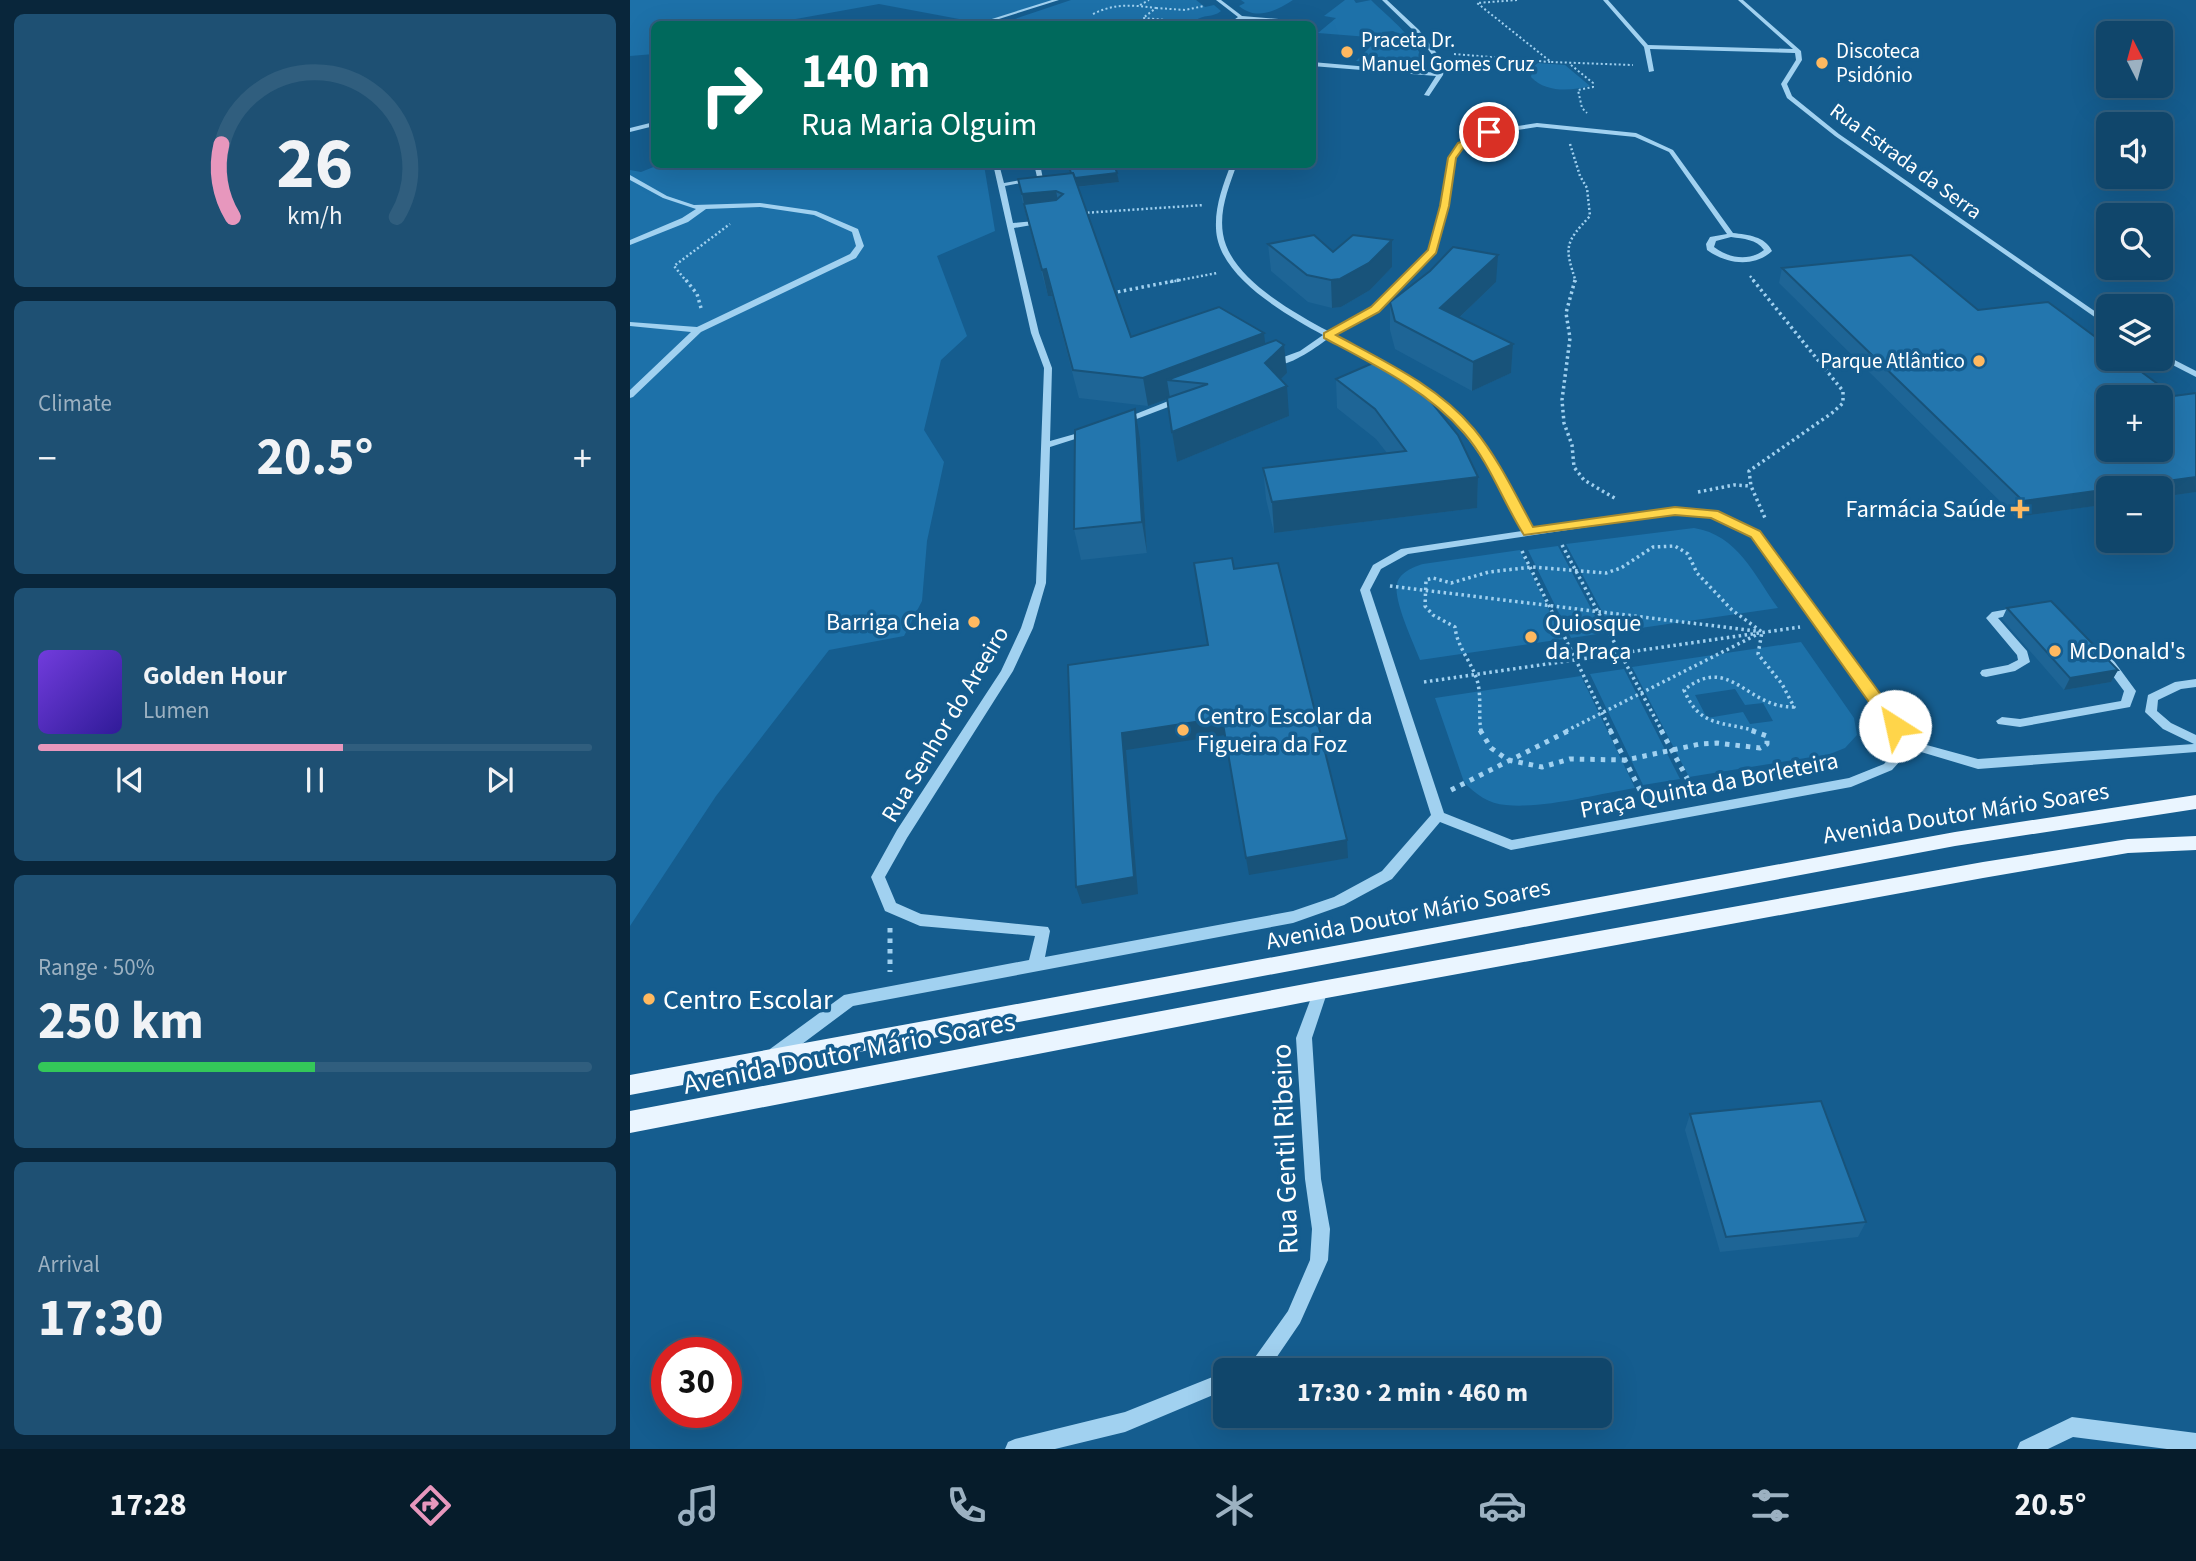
<!DOCTYPE html>
<html lang="en">
<head>
<meta charset="utf-8">
<style>
  body { margin:0; font-family:"Source Sans 3",sans-serif; background:#1e5073; color:#f1f3f6; height:100vh; display:flex; flex-direction:column; font-size:26px; white-space:nowrap }
  * { box-sizing:border-box; margin:0 }
  p { font-size:23px; color:#9cb1c1 }
  .icon { flex:none; width:38px; height:38px; fill:none; stroke:currentColor; stroke-width:2; stroke-linecap:round; stroke-linejoin:round }
  .map { position:relative; flex:1; overflow:hidden }
  .drawer { display:flex; flex-direction:column; gap:14px; padding:14px; background:#09263b; width:630px }
  .drawer>* { flex:none }
  .hud { position:absolute; left:21px; top:21px; width:665px; height:147px; border-radius:10px; box-shadow:0 7px 28px #0002,0 0 0 2px #305e7e; background:#00695c; color:#fff; overflow:hidden }
  .needle { width:46px; rotate:354deg }
  .controls { position:absolute; left:1466px; top:21px; display:grid; gap:14px }
  .controls a { display:grid; place-items:center; width:77px; height:77px; border-radius:10px; background:#10466b; box-shadow:0 7px 28px #0002,0 0 0 2px #305e7e; font-size:35px }
  .speed { position:absolute; left:21px; top:1337px; display:flex; gap:14px; font-size:35px; font-weight:700; text-align:center }
  .speed>* { display:grid; place-content:center; width:91px; height:91px; border-radius:50%; background:#10466b; box-shadow:0 7px 28px #0002,0 0 0 2px #305e7e; line-height:1 }
  .speed .limit { border:10px solid #d22; background:#fff; color:#111 }
  .pin { position:absolute; display:grid; place-items:center; width:60px; height:60px; color:#fff; margin:-30px; border:4px solid #fff; border-radius:50%; box-shadow:0 2px 7px #0007 }
  .me { position:absolute; width:77px; margin:-38px; rotate:325deg; stroke-linejoin:round; filter:drop-shadow(0 0 5px #0008) }
  .turn { display:flex; align-items:center; gap:24px; height:147px; padding:0 35px; font-size:32px }
  .turn .icon { width:91px; height:91px; stroke-width:2.5 }
  .turn b { display:block; font-size:49px; line-height:60px }
  .big { font-size:52px; font-weight:700; line-height:1.1 }
  .drawer .tile { flex:1; display:flex; flex-direction:column; justify-content:center; gap:10px; min-width:0; padding:0 24px; border-radius:10px; background:#1e5073 }
  .drawer .dial { align-items:center; gap:0 }
  .dial svg { height:182px; overflow:visible; fill:none; stroke:#305e7e; stroke-width:7; stroke-linecap:round; text-anchor:middle }
  .dial text { fill:#f1f3f6; stroke:none }
  .song { display:flex; align-items:center; gap:21px }
  .cover { width:84px; height:84px; border-radius:10px; background:linear-gradient(135deg,hsl(260 70% 55%),hsl(250 70% 35%)) }
  .played { height:7px; border-radius:4px; background:linear-gradient(90deg,#e797bd 55%,#305e7e 55%) }
  .keys { display:flex; justify-content:space-around; direction:ltr }
  .heat { display:flex; justify-content:space-between; align-items:center; font-size:38px; direction:ltr }
  .charge { height:10px; border-radius:5px; background:linear-gradient(90deg,#34c759 50%,#305e7e 0) }
  .trip { position:absolute; left:583px; top:1358px; width:399px; height:70px; border-radius:10px; background:#10466b; box-shadow:0 7px 28px #0002,0 0 0 2px #305e7e; font-weight:700; line-height:70px; text-align:center }
  .tab-bar { display:flex; height:112px; justify-content:space-around; align-items:center; background:#061c2b; color:#9cb1c1 }
  .tab-bar .icon { width:49px; height:49px }
  .tab-bar .active { color:#e797bd }
  .tab-bar b { font-size:32px; color:#f1f3f6 }
  main { display:flex; flex:1; min-height:0 }
  .map>svg:first-child { display:block }
</style>
</head>
<body>
<main>
<section class="drawer">
<div class="tile dial"><svg viewBox="0 0 100 80">
<path d="M14 69A42 42 0 1 1 86 69"/>
<path d="M14 69A42 42 0 0 1 9 37" stroke="#e797bd"/>
<text x="50" y="56" font-size="32" font-weight="700">26</text>
<text x="50" y="72" font-size="11">km/h</text>
</svg></div>
<div class="tile"><p>Climate</p>
<div class="heat"><a>−</a><b class="big">20.5°</b><a>+</a></div>
</div>
<div class="tile">
<div class="song"><i class="cover"></i><div><b>Golden Hour</b><p>Lumen</p></div></div>
<div class="played"></div>
<div class="keys"><svg class="icon" aria-label="previous" viewBox="0 0 24 24"><path d="M18 5L8 12l10 7zM5 5v14"/></svg><svg class="icon" aria-label="pause" viewBox="0 0 24 24"><path d="M8 5v14M16 5v14"/></svg><svg class="icon" aria-label="next" viewBox="0 0 24 24"><path d="M6 5l10 7-10 7zM19 5v14"/></svg></div>
</div>
<div class="tile"><p>Range · 50%</p><b class="big">250 km</b><div class="charge"></div></div>
<div class="tile"><p>Arrival</p><b class="big">17:30</b></div>
</section>
<div class="map">
<svg width="1566" height="1449" viewBox="0 0 1566 1449">
  <rect width="100%" height="100%" fill="#155d8f"/>
  <g fill="#1d71a9" fill-rule="evenodd">
    <path d="M0 0H427L360 20 345 22 249 4 138 24H24V54L0 56Z"/>
    <path d="M441 0H566L575 7 584 5 591 11C583 18 573 14 565 21L543 19 534 24 376 22Z"/>
    <path d="M611 0H663C646 11 627 21 609 6L615 3Z"/>
    <path d="M715 0H724L726 3 741 0C759 18 789 40 794 65L726 61 741 46 764 47 767 43V33L763 31 752 32 754 37 751 38 688 33 706 18 694 16Z"/>
    <path d="M908 63 935 65 960 86C941 91 916 93 901 77L903 67Z"/>
    <path d="M31 164 354 165 365 231 307 256 337 336 311 360 294 430 314 462 297 541 292 601 274 636 199 650 86 796 0 926V170L11 172Z"/>
    <path d="M1064 528C1108 535 1124 575 1148 608L983 632 936 544Z"/>
    <path d="M928 546 974 633 941 638 898 550Z"/>
    <path d="M890 550 933 639 790 660C784 644 763 600 767 584 769 573 783 567 793 564Z"/>
    <path d="M1171 642 1224 718 1227 735 1215 748 1200 754 1059 777 1002 667ZM1105 689 1115 705 1133 703 1143 721 1120 724 1113 712 1077 718 1065 695Z"/>
    <path d="M994 669 1050 779 1013 785 960 674Z"/>
    <path d="M951 676 1005 788C968 794 912 809 876 805 859 804 845 794 834 782L805 698Z"/>
  </g>
  <g fill="none" stroke-linecap="round" stroke-linejoin="round">
    <g stroke="#a1d1f0" stroke-width="2" stroke-dasharray="2 2.5" stroke-linecap="butt">
      <path d="M887 0 847 3 921 62 1003 65"/>
      <path d="M510 5 519 0"/>
      <path d="M526 8 555 10 574 6"/>
      <path d="M463 14C485 3 503 5 526 8L513 18 585 24"/>
      <path d="M824 54 920 62"/>
      <path d="M941 65 963 83V87L948 90 952 108 957 113"/>
    </g>
    <g stroke="#a1d1f0" stroke-width="2.5" stroke-dasharray="2 2.5" stroke-linecap="butt">
      <path d="M940 144 950 176 957 188 960 216C935 243 934 246 946 282"/>
      <path d="M453 213 574 205"/>
      <path d="M1120 276 1125 282"/>
      <path d="M57 282 44 266 100 224"/>
      <path d="M540 282 587 273"/>
    </g>
    <g stroke="#a1d1f0" stroke-width="3.5" stroke-dasharray="2.5 3.5" stroke-linecap="butt">
      <path d="M56 280 67 294 71 308"/>
      <path d="M945 280 936 313 940 338 932 400 934 423 942 445 944 467 954 480 986 499"/>
      <path d="M1123 280 1213 391V403L1202 413 1119 471 1121 486 1135 518"/>
      <path d="M482 293 549 280"/>
      <path d="M1068 492 1104 485 1121 486"/>
      <path d="M932 545 1032 731"/>
      <path d="M892 551 981 731"/>
      <path d="M760 586 1126 631"/>
      <path d="M794 682 1170 627"/>
      <path d="M851 731C848 714 852 697 847 680 841 661 827 647 825 627L803 615 795 606 796 580 803 578 821 583 859 572 902 567 976 573 991 568 1023 547 1045 546 1058 554 1067 573 1102 610 1132 632 1128 654 1152 684 1164 707C1116 708 1100 653 1054 690 1070 728 1092 721 1126 731"/>
      <path d="M936 731 1128 634"/>
    </g>
    <g stroke="#a1d1f0" stroke-width="5" stroke-dasharray="4.5 6" stroke-linecap="butt">
      <path d="M850 730 861 748 878 760 912 767 940 759 996 760 1070 744 1087 743 1130 748 1137 744V736L1120 730"/>
      <path d="M980 730 1015 800"/>
      <path d="M1031 730 1065 793"/>
      <path d="M821 790 940 730"/>
      <path d="M260 928V972"/>
    </g>
    <g fill="#a1d1f0" fill-rule="evenodd">
      <path d="M422 0H429L353 24H346Z"/>
      <path d="M586 0H591L612 16 683 22 680 24H676L612 19 603 24H598L608 17Z"/>
      <path d="M752 0H757L789 30 815 64 813 75 799 96 794 95 806 76 682 66V62L808 73 809 64 785 32Z"/>
      <path d="M973 0H978L1018 45 1163 49 1108 0H1113L1171 51 1172 60 1157 84 1162 96 1209 134 1479 321V327L1205 136 1157 98 1151 84 1166 60 1165 53 1020 49 1024 71 1019 72 1014 47Z"/>
      <path d="M24 122V126L0 132V128Z"/>
      <path d="M907 123 1006 133 1043 150 1103 233C1118 235 1135 236 1142 251 1124 268 1096 264 1077 250L1076 244 1080 237 1097 234 1039 152 1005 137 907 127 860 134 833 146 825 158 817 206 805 253 748 312 704 335C739 354 775 371 806 395 849 429 877 481 902 529L1045 508 1087 512 1129 532 1282 741 1348 759 1564 744 1533 729 1515 712 1518 695 1545 682 1566 679V687L1551 689 1528 700 1527 711 1541 723 1566 735V752L1348 769 1281 749 1262 770 1221 787 881 850 810 822 762 879 714 905 663 923 223 1006 152 1059 146 1061 140 1059 138 1054 140 1049 214 995 219 994 399 960 405 936 290 926 255 911 241 877 267 830 371 671 391 628 406 583 414 368 401 333 363 164H369L374 183 407 177 404 164H410L413 179 375 186 383 223 415 220 419 222 384 228 409 333 422 368 420 441 459 430 464 433 420 447 416 583 403 628 383 671 277 838 255 877 266 903 291 914 418 927 420 931 415 957 663 911 704 897 752 871 801 815 730 590 743 565 771 549 892 531C868 483 842 433 800 399 769 375 733 358 699 338 681 351 659 367 637 367V363L670 351 693 335C655 314 587 276 586 228 585 206 593 185 601 164H607C599 186 589 210 593 234 600 278 663 312 698 331L742 308 798 250 811 206 819 158 829 144 857 131ZM1101 237C1114 239 1126 239 1134 250 1118 262 1099 258 1084 247L1086 241ZM1045 514 1081 517 1121 536 1271 744 1254 764 1219 778 882 840 814 813 740 590 751 569 778 554Z"/>
      <path d="M0 175 37 196 64 205 130 203 186 211 228 229 234 246 226 258 71 332 3 397 0 398V390L61 332 0 326V322L67 327 220 254 226 246 222 232 184 215 130 207 76 209 58 222 0 245V240L52 218 66 209 33 198 0 180Z"/>
      <path d="M1531 353 1566 371V377L1531 359Z"/>
      <path d="M551 396 554 397V401L496 423H490L488 421Z"/>
      <path d="M1390 607 1394 608 1396 610 1394 612 1368 618 1397 651 1400 662 1385 671 1356 677 1352 676 1350 673 1352 670 1378 665 1388 660 1387 655 1356 618 1362 612Z"/>
      <path d="M1477 656 1481 657 1506 691 1500 707 1390 727 1368 724 1366 721 1372 717 1390 719 1491 701 1494 691 1471 660Z"/>
      <path d="M691 984 696 986 698 990 682 1038 691 1179 700 1229 698 1260 670 1323 638 1370H611L613 1363 623 1360 658 1311 680 1260 682 1229 675 1179 666 1038 684 990 686 986Z"/>
      <path d="M595 1372V1390L495 1432 425 1449H375L378 1442 385 1439 495 1412Z"/>
      <path d="M1442 1417 1566 1433V1449H1537L1443 1437 1418 1449H1387L1390 1442Z"/>
    </g>
    <g fill="#eaf5ff" fill-rule="evenodd">
      <path d="M1566 795V809L1325 846 0 1095V1075L1325 832Z"/>
      <path d="M1566 836V850L1498 853 1353 878 691 999 0 1133V1111L691 981 1353 862 1498 839Z"/>
    </g>
  </g>
  <g fill="#1e6596">
    <path d="M437 164H484L489 182 448 187 501 337 635 344 657 373 650 380 659 416 547 462 537 399 518 406 449 398 422 296H418L393 204 388 179 440 173Z"/>
    <path d="M638 244 703 252 762 267 740 290 711 307 702 308 678 302 641 271Z"/>
    <path d="M1152 268 1348 310 1544 396 1566 393V492L1531 497V488H1479V504L1386 517 1149 283Z"/>
    <path d="M866 282 829 318 883 344 881 373 842 391 765 349 760 330V302Z"/>
    <path d="M706 379 848 477 847 508 644 533 636 499 633 468 757 453 746 439 707 408Z"/>
    <path d="M510 439 517 553 451 560 444 529Z"/>
    <path d="M1377 608 1488 670 1481 682 1434 690 1372 619Z"/>
    <path d="M1060 1114 1236 1222 1228 1237 1090 1252 1055 1130Z"/>
  </g>
  <g fill="#18537a">
    <path d="M487 173 489 182 445 187 443 178Z"/>
    <path d="M426 191 431 215 394 204 397 219 392 194Z"/>
    <path d="M762 240V267L740 290 711 307 702 308 701 280Z"/>
    <path d="M868 255 866 282 810 336V308Z"/>
    <path d="M416 269 422 296H418L412 270Z"/>
    <path d="M634 333 637 361 537 380 540 398 518 406 513 378Z"/>
    <path d="M883 344 881 373 842 391 843 362Z"/>
    <path d="M654 345 657 373 638 392 635 363Z"/>
    <path d="M657 386 659 416 547 462 542 432Z"/>
    <path d="M505 409 510 439 517 553 512 522Z"/>
    <path d="M848 477 847 508 644 533 642 502Z"/>
    <path d="M1566 477V492L1531 497V488H1483Z"/>
    <path d="M1479 489V504L1386 517 1393 501Z"/>
    <path d="M1488 670 1481 682 1434 690 1440 678Z"/>
    <path d="M592 718 595 735 496 750 508 894 452 904 446 887 492 733Z"/>
    <path d="M717 840 718 858 619 875 616 858Z"/>
  </g>
  <g fill="#2376ae" stroke="#18537a" stroke-width="2" fill-rule="evenodd">
    <path d="M438 164H484L487 173 445 178 443 173H441Z"/>
    <path d="M443 173 501 337 589 307 634 333 513 378 443 370 416 269 412 270 394 204 426 200 433 194 426 191 392 194 388 179Z"/>
    <path d="M684 235 703 252 723 235 762 240 739 263 710 279 701 280 677 275 638 244Z"/>
    <path d="M823 247 868 255 810 308 883 344 843 362 765 321 760 302 800 271Z"/>
    <path d="M1281 255 1348 310 1418 302 1479 347V359H1494L1544 396 1566 393V477L1393 501 1152 268ZM1479 397H1531V450H1479Z"/>
    <path d="M646 340 654 345 635 363 657 386 542 432 537 398 578 384 537 380Z"/>
    <path d="M750 360 794 393 828 435 848 477 642 502 633 468 776 451 745 409 706 379Z"/>
    <path d="M505 409 512 522 444 529 445 430Z"/>
    <path d="M602 558 604 569 648 563 717 840 616 858 592 718 492 733 504 877 446 887 438 665 578 645 564 563Z"/>
    <path d="M1421 601 1488 670 1440 678 1377 608Z"/>
    <path d="M1191 1101 1236 1222 1096 1237 1060 1114Z"/>
  </g>
  <path fill="#ffd54a" stroke="#a68a30" stroke-width="2" d="M856 131 863 132 834 147 826 158 819 206 806 253 749 312 706 335C754 361 808 386 844 429 868 458 885 494 903 527L1045 507 1088 511 1130 531 1271 722 1273 726 1271 730H1259L1121 537 1081 518 1045 515 894 535C873 502 860 463 834 433 797 390 743 364 694 338V333L741 307 798 250 810 206 818 158 828 143Z"/>
  <g fill="#ffb960" stroke="#155d8f" stroke-width="2.5">
    <circle cx="717" cy="52" r="7"/>
    <circle cx="1192" cy="63" r="7"/>
    <circle cx="1349" cy="361" r="7"/>
    <path d="M1386.5 498.5h7v7h7v7h-7v7h-7v-7h-7v-7h7z"/>
    <circle cx="344" cy="622" r="7"/>
    <circle cx="901" cy="637" r="7"/>
    <circle cx="1425" cy="651" r="7"/>
    <circle cx="553" cy="730" r="7"/>
    <circle cx="19" cy="999" r="7"/>
  </g>
  <g text-anchor="middle" stroke-width="7" stroke-linejoin="round" paint-order="stroke">
    <g font-size="21" fill="#fff" stroke="#155d8f" text-anchor="start">
      <text x="731" y="47">Praceta Dr.<tspan x="731" dy="24">Manuel Gomes Cruz</tspan></text>
      <text x="1206" y="58">Discoteca<tspan x="1206" dy="24">Psidónio</tspan></text>
      <text x="1335" y="368" text-anchor="end">Parque Atlântico</text>
    </g>
    <g font-size="21" fill="#fff" stroke="#155d8f">
      <text transform="translate(1276 161) rotate(36)" y="7">Rua Estrada da Serra</text>
    </g>
    <g font-size="24" fill="#fff" stroke="#155d8f" text-anchor="start">
      <text x="1376" y="517" text-anchor="end">Farmácia Saúde</text>
      <text x="330" y="630" text-anchor="end">Barriga Cheia</text>
      <text x="915" y="631">Quiosque<tspan x="915" dy="28">da Praça</tspan></text>
      <text x="1439" y="659">McDonald's</text>
      <text x="567" y="724">Centro Escolar da<tspan x="567" dy="28">Figueira da Foz</tspan></text>
    </g>
    <g font-size="24" fill="#fff" stroke="#155d8f">
      <text transform="translate(315 724) rotate(-59)" y="8">Rua Senhor do Areeiro</text>
      <text transform="translate(1079 785) rotate(-11)" y="8">Praça Quinta da Borleteira</text>
      <text transform="translate(1336 813) rotate(-9)" y="8">Avenida Doutor Mário Soares</text>
      <text transform="translate(778 914) rotate(-11)" y="8">Avenida Doutor Mário Soares</text>
    </g>
    <g font-size="28" fill="#fff" stroke="#155d8f" text-anchor="start">
      <text x="33" y="1009">Centro Escolar</text>
    </g>
    <g font-size="28" fill="#fff" stroke="#155d8f">
      <text transform="translate(219 1052) rotate(-11)" y="10">Avenida Doutor Mário Soares</text>
      <text transform="translate(654 1149) rotate(-92)" y="10">Rua Gentil Ribeiro</text>
    </g>
  </g>
</svg>
<div class="controls">
<a><svg class="needle" viewBox="-14 -14 28 28"><path d="M0-13l5 13h-10z" fill="#e53935"/><path d="M0 13l5-13h-10z" fill="#9cb1c1"/></svg></a>
<a><svg class="icon" aria-label="sound" viewBox="0 0 24 24"><path d="M4 9h4l5-4v14l-5-4H4zM17 9q2 3 0 6"/></svg></a>
<a><svg class="icon" aria-label="search" viewBox="0 0 24 24"><circle cx="10" cy="10" r="6"/><path d="M15 15l6 6"/></svg></a>
<a><svg class="icon" aria-label="layers" viewBox="0 0 24 24"><path d="M12 4l9 5-9 5-9-5zM3 14l9 5 9-5"/></svg></a>
<a>+</a>
<a>−</a>
</div>
<div class="speed"><div class="limit">30</div></div>
<div class="pin" style="left:859px;top:132px;background:#d93025"><svg class="icon" aria-label="arrive" viewBox="0 0 24 24"><path d="M6 21V4h12l-3 4 3 4H6"/></svg></div>
<svg class="me" style="left:1265px;top:726px" viewBox="-20 -20 40 40"><circle r="19" fill="#fff"/><path d="M0-13L10 11 0 6-10 11z" fill="#ffd54a"/></svg>
<div class="trip">17:30 · 2 min · 460 m</div>
<div class="hud">
<div class="turn"><svg class="icon" aria-label="right" viewBox="0 0 24 24"><path d="M7 20v-9h11M14 6l5 5-5 5"/></svg><div><b>140 m</b>Rua Maria Olguim</div></div>
</div>
</div>
</main>
<nav class="tab-bar">
<b>17:28</b>
<svg class="icon active" aria-label="directions" viewBox="0 0 24 24"><path d="M12 3l9 9-9 9-9-9zM9 14v-3h6M13 9l2 2-2 2"/></svg>
<svg class="icon" aria-label="music" viewBox="0 0 24 24"><path d="M9 18V5l10-2v13"/><circle cx="6" cy="18" r="3"/><circle cx="16" cy="16" r="3"/></svg>
<svg class="icon" aria-label="phone" viewBox="0 0 24 24"><path d="M5 4h4l2 5-3 2q2 4 5 5l2-3 5 2v4C11 20 4 13 5 4z"/></svg>
<svg class="icon" aria-label="climate" viewBox="0 0 24 24"><path d="M12 3v18M4 7l16 10M4 17L20 7"/></svg>
<svg class="icon" aria-label="car" viewBox="0 0 24 24"><path d="M5 17H2v-5l4-1 3-4h7l3 4 3 1v5h-3M9 17h6M6 11h13"/><circle cx="7" cy="17" r="2"/><circle cx="17" cy="17" r="2"/></svg>
<svg class="icon" aria-label="filters" viewBox="0 0 24 24"><path d="M4 7h16M4 17h16"/><circle cx="9" cy="7" r="2"/><circle cx="15" cy="17" r="2"/></svg>
<b>20.5°</b>
</nav>
</body>
</html>
